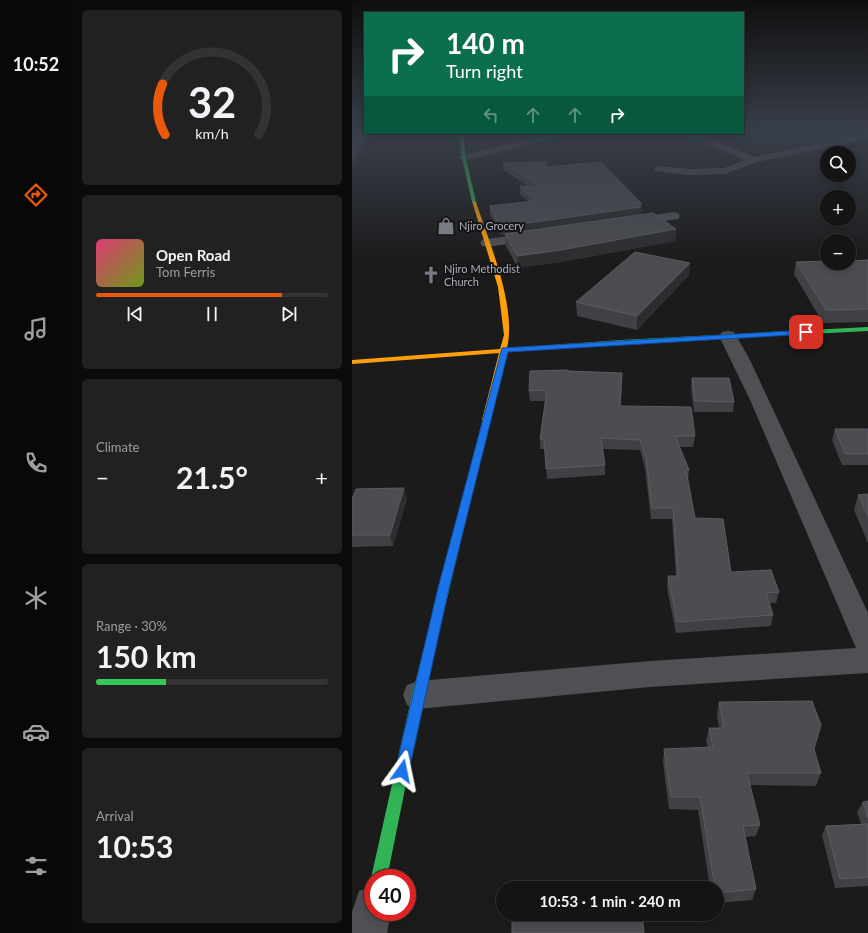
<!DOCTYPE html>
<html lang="en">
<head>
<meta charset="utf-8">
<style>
  body { margin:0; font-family:Lato,sans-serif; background:#212122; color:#f1f3f6; height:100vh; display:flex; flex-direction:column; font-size:15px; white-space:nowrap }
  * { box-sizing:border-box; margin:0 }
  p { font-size:13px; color:#9d9ea0 }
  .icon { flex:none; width:22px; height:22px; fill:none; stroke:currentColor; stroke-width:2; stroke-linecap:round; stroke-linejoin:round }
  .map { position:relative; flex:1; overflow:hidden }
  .drawer { display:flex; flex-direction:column; gap:10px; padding:10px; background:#0b0b0b; width:280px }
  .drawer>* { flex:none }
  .banner { position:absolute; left:12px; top:12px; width:380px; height:122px; border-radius:0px; box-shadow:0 2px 10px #0003,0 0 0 1px #333334; background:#0b6e4f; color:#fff; overflow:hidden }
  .controls { position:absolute; left:468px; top:146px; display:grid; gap:8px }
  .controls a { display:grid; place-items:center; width:36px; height:36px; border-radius:50%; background:#141414; box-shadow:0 2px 10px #0003,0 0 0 1px #333334; font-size:20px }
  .speed { position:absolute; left:12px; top:869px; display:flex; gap:8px; font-size:20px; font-weight:700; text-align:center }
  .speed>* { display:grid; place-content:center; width:52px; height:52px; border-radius:50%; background:#141414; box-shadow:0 2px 10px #0003,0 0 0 1px #333334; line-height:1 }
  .speed .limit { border:6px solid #d22; background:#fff; color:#111 }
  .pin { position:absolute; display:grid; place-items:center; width:34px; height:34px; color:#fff; margin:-17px; border-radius:8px; box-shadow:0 2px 6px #0006 }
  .me { position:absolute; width:44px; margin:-22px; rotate:12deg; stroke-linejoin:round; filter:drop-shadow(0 0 3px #0008) }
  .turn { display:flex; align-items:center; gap:14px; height:84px; padding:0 16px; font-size:18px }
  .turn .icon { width:52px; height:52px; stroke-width:2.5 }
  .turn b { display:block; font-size:28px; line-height:34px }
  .lanes { display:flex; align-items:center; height:38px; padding:0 16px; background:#0003; justify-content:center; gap:20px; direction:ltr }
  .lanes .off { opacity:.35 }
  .big { font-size:30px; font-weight:700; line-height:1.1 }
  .drawer .widget { flex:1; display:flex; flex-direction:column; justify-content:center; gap:6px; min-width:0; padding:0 14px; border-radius:6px; background:#212122 }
  .drawer .dial { align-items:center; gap:0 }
  .dial svg { height:104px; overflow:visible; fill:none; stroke:#333334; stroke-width:7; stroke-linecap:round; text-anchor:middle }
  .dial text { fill:#f1f3f6; stroke:none }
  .song { display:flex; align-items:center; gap:12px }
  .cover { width:48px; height:48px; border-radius:6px; background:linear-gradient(135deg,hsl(340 70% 55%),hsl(80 70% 35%)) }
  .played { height:4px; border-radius:2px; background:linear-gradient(90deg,#ea580c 80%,#333334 80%) }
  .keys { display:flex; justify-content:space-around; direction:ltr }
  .heat { display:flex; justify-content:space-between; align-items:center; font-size:22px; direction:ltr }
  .charge { height:6px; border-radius:3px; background:linear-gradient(90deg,#34c759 30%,#333334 0) }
  .trip { position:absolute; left:144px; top:881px; width:228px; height:40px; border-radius:20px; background:#141414; box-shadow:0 2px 10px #0003,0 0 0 1px #333334; font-weight:700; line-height:40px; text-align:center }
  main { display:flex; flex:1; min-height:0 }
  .menu { display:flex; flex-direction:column; width:72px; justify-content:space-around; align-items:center; background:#080808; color:#9d9ea0 }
  .menu .icon { width:28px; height:28px }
  .menu .active { color:#ea580c }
  .menu b { font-size:18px; color:#f1f3f6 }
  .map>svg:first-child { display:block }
</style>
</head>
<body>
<main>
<nav class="menu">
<b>10:52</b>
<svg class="icon active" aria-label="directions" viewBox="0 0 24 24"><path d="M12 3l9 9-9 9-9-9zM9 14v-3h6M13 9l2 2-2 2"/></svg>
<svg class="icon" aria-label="music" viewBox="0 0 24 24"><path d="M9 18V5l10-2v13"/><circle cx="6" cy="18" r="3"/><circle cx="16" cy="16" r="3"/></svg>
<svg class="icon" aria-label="phone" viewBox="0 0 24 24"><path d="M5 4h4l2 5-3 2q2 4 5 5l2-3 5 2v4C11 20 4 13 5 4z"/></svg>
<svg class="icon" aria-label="climate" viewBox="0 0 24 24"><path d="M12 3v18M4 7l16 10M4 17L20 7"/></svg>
<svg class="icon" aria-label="car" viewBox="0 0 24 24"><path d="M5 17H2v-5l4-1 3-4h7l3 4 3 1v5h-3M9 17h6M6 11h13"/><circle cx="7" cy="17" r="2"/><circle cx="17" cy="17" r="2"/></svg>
<svg class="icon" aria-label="filters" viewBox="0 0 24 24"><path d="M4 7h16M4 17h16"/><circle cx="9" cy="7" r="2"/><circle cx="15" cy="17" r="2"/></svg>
</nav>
<section class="drawer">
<div class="widget dial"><svg viewBox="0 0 100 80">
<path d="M14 69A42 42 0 1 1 86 69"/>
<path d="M14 69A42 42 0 0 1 12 30" stroke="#ea580c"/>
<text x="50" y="56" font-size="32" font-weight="700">32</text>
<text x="50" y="72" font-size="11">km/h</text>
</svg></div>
<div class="widget">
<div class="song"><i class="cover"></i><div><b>Open Road</b><p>Tom Ferris</p></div></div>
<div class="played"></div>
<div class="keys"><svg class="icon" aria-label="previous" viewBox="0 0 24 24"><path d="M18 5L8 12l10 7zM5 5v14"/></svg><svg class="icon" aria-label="pause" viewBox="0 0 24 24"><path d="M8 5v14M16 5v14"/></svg><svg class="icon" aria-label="next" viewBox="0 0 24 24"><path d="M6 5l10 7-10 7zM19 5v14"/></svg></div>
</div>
<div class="widget"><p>Climate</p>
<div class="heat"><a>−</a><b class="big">21.5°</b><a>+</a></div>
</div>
<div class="widget"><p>Range · 30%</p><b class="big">150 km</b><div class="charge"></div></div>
<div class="widget"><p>Arrival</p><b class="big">10:53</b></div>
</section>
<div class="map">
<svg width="516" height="933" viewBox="0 0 516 933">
  <rect width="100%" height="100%" fill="#1b1b1b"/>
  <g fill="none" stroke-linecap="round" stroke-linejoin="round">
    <g fill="#4f5054" fill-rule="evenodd">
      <path d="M200 133H216L214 135 112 161 107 158 108 156Z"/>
      <path d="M331 133H344L403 157 516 133V139L405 162 373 174 338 175 303 171 302 169 307 166 338 169 372 168 393 160 333 135Z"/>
      <path d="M322 212 326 213 328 216 326 219 279 226 275 225 273 222 275 219 279 218Z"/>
      <path d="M183 232 188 233 190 236 188 239 135 247 130 246 128 243 130 240 135 239Z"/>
      <path d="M376 331 382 332 397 358 516 613V673L298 687 66 709 55 705 51 695 55 685 66 681 298 661 504 648 399 402 367 336 370 332Z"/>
      <path d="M21 886V912H39L35 933H0V912L7 891Z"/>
    </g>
    <g fill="#30b455" fill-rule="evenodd">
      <path d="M107 133H111L114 158 124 202 122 203 120 202 110 158Z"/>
      <path d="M516 327V331L269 344 158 352 154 350 158 348 269 340Z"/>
      <path d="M131 418H137L138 420 72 695 35 878H21V882L19 878 60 695Z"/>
    </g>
    <path fill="#ff9f0a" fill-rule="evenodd" d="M120 201 124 202C137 242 165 307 155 348H161L162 350 154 352 138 420 134 422 130 420 147 353 0 364V360L148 349 152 335 146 287Z"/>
  </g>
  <g fill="#404144">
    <path d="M151 163 194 167 290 204 289 215 324 229 323 241 209 262 166 268 154 246 153 235H149L138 214V206L177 202 168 194V186L178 187 151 170Z"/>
    <path d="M516 260V322L471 323 442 274 444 262Z"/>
    <path d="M338 263 337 275 285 330 225 316 224 302Z"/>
    <path d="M216 371 270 373 269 406 343 436 341 447H328L337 470 336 480 343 518 379 572 427 592 424 603H418L421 615 419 626 324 633 315 588 316 576H324L320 519H299L293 468 288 450 250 449 253 465V475L195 479 193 449H188V439L193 401H178L177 391Z"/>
    <path d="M340 378 382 402 381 412H342L339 388Z"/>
    <path d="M483 429H516V465H490L480 440Z"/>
    <path d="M516 494V543L502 510 506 495Z"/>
    <path d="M0 499H55L41 546 0 547Z"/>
    <path d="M367 702 462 749 469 773 464 786 398 785 408 825 404 836 393 837 404 889 400 900 365 903V888H358L346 810 317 809 311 762 312 749 356 748 354 741 357 728H367L365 715Z"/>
    <path d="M516 801V886L483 888 470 835 474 826 509 824 505 812 511 802Z"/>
  </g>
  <g fill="#2c2d2e">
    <path d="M15 133H20L0 170V159Z"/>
    <path d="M290 204 289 215 149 235 148 227Z"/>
    <path d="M324 229 323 241 209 262 166 268 165 256Z"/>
    <path d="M338 263 337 275 285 330V316Z"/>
    <path d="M270 373V383L268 416V406Z"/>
    <path d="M52 488 55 499 41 546 38 535Z"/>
  </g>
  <g fill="#4c4d51" stroke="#5a5c62">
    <path d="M0 132 15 133 0 159Z"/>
    <path d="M194 162V167L249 162 290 204H285L289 207 148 227 138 206 183 201 168 186 192 188 151 163Z"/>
    <path d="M301 213 324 229 209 250 165 256 153 234Z"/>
    <path d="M283 252 338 263 285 316 224 302Z"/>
    <path d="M516 260V309L474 310 444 262 475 261V263H497V261Z"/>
    <path d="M216 370V371L270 373 268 406 339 407 343 436H323L337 470H334L343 518 371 519 379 572 419 570 427 592 414 593 421 615 325 622 316 576H326L321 508H300L294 458 288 440 249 438 253 465 194 469 192 439H188L195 390 177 391 178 371Z"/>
    <path d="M340 378H377L382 402 343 401Z"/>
    <path d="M483 429H516V454H493Z"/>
    <path d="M52 488 38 535H0V499L4 489Z"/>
    <path d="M516 494V516L506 495Z"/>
    <path d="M460 701 469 725 462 749 469 773H395L408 825 391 826 404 889 365 893V888H363L348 797H319L312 749 361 747 357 728H372L367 702Z"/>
    <path d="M516 801V818L511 802Z"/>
    <path d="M516 824V877L488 879 474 826Z"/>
    <path d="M243 914H290L292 933H160V921Z"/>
  </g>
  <linearGradient id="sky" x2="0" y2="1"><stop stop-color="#0f0f0f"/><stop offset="0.5" stop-color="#393f4a"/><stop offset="1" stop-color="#393f4a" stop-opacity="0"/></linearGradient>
  <rect width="516" height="263" fill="url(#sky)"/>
  <path fill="#1a73e8" stroke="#114b97" d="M454 330 456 331V334L156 352 97 588 57 771 55 776 50 778 45 776 43 771 86 588 150 348Z"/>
  <defs>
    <g id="shop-bare" transform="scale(1.38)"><path d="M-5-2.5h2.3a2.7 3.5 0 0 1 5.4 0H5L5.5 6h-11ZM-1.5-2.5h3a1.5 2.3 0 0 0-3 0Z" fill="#797b84" stroke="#151517" stroke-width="2.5" paint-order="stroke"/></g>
    <g id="church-bare" transform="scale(1.38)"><path d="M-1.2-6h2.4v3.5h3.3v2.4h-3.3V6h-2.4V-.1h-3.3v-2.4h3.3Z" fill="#797b84" stroke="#151517" stroke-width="2.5" paint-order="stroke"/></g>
  </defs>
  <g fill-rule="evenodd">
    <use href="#shop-bare" x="94" y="226"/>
    <use href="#church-bare" x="79" y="275"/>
  </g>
  <g text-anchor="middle" stroke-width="4" stroke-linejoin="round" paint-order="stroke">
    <g font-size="11" fill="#abaebd" stroke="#151517" text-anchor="start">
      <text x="107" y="230">Njiro Grocery</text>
      <text x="92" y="273">Njiro Methodist<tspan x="92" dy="13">Church</tspan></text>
    </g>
  </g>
</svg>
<div class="controls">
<a><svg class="icon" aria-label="search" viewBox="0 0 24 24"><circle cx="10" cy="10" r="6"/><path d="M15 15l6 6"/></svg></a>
<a>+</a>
<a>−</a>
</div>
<div class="speed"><div class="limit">40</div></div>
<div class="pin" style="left:454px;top:332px;background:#d93025"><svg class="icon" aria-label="arrive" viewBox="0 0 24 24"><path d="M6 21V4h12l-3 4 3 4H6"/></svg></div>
<svg class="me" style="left:50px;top:771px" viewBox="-20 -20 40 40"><path d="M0-17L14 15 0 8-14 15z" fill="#1a73e8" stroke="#fff" stroke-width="4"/></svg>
<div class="trip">10:53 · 1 min · 240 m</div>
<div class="banner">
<div class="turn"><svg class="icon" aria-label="right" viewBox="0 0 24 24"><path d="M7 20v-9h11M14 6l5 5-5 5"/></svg><div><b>140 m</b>Turn right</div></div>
<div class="lanes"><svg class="icon off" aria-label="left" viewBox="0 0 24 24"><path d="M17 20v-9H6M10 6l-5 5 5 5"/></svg><svg class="icon off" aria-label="ahead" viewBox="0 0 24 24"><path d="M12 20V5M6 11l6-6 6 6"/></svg><svg class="icon off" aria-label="ahead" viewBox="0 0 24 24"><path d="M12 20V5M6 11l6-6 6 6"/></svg><svg class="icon" aria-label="right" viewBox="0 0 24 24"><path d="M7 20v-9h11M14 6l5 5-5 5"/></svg></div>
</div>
</div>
</main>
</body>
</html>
